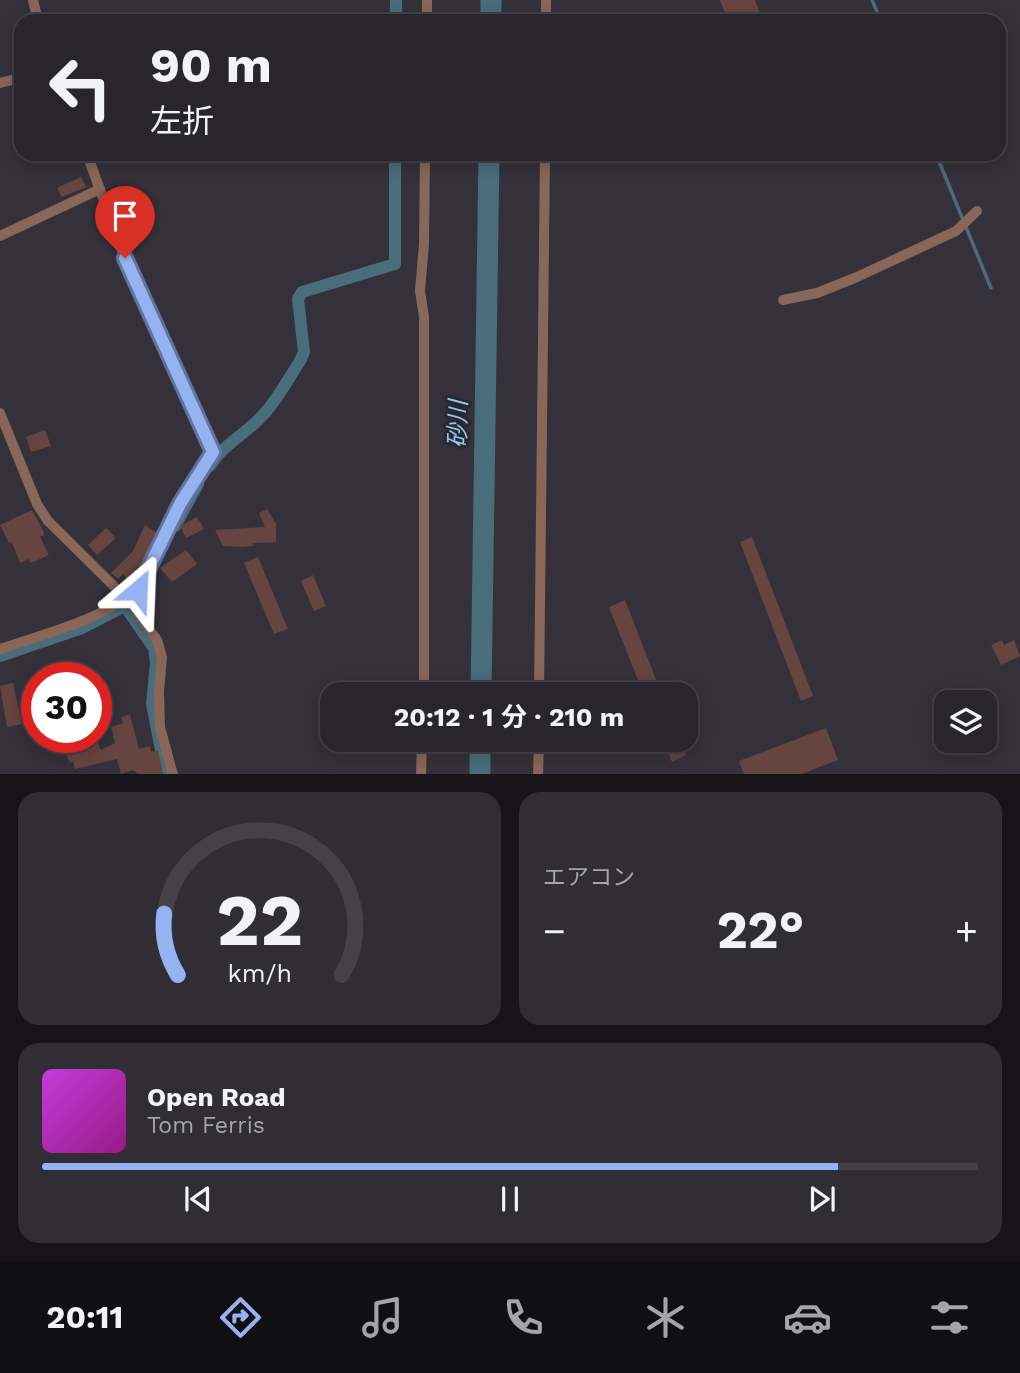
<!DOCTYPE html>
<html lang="ja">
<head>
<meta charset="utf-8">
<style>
  body { margin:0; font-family:"Work Sans","Noto Sans JP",sans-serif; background:#302d34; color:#f1f3f6; height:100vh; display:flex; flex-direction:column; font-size:26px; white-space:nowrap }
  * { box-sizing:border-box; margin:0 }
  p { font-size:23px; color:#a5a5a9 }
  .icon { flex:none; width:38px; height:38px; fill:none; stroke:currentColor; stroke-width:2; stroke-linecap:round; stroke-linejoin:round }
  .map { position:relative; height:774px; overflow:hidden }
  .side { display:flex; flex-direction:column; gap:18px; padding:18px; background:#161418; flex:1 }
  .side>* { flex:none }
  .hud { position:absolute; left:14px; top:14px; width:992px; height:147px; border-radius:21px; box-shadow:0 4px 18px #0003,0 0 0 2px #444248; background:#28252c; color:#f1f3f6; overflow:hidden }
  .controls { position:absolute; left:934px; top:690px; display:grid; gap:14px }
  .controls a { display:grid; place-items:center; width:63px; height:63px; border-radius:14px; background:#28252c; box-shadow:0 4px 18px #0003,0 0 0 2px #444248; font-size:35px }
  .speed { position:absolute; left:21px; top:662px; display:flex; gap:14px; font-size:35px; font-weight:700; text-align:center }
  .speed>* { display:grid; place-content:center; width:91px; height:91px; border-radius:50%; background:#28252c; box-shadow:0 4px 18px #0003,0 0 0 2px #444248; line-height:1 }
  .speed .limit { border:10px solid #d22; background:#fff; color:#111 }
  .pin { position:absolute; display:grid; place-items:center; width:60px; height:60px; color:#fff; margin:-72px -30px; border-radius:50% 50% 50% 0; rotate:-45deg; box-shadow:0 0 7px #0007 }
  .pin .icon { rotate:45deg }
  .me { position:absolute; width:77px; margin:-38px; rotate:26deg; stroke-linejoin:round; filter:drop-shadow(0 0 5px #0008) }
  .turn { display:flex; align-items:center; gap:24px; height:147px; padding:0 21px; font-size:32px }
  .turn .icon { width:91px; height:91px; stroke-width:2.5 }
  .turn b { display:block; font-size:49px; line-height:60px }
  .big { font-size:52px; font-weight:700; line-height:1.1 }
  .side .tile { flex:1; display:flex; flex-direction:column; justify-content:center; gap:10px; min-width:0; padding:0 24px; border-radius:21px; background:#302d34 }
  .side .dial { align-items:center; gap:0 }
  .dial svg { height:182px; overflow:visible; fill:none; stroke:#444248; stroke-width:7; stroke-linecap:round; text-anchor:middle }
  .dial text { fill:#f1f3f6; stroke:none }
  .song { display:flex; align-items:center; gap:21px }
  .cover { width:84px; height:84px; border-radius:10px; background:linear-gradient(135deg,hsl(290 70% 55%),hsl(310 70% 35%)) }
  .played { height:7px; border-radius:4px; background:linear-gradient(90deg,#95b2f1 85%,#444248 85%) }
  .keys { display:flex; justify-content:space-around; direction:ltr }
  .heat { display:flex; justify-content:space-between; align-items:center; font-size:38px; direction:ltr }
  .side .tiles { flex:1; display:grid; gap:18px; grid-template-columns:1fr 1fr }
  .tile:last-child { grid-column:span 2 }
  .trip { position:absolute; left:320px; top:682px; width:378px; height:70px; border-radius:21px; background:#28252c; box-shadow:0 4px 18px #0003,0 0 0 2px #444248; font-weight:700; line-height:70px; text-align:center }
  .dock { display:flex; height:112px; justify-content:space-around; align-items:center; background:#100f12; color:#a5a5a9 }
  .dock .icon { width:49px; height:49px }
  .dock .on { color:#95b2f1 }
  .dock b { font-size:32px; color:#f1f3f6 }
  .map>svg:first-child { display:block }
</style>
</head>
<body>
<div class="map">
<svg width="1020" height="775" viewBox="0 0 1020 775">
  <rect width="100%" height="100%" fill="#35313b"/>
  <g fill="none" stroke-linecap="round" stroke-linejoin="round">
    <g stroke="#496d7b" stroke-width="3.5">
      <path d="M872 0 881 21"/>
      <path d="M936 154 991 288"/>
    </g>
    <g stroke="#496d7b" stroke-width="12">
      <path d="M396 21V0"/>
      <path d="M210 466C222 445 246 434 262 416 277 401 288 379 300 361L304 352 298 299 302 292 395 264V154"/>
      <path d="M175 526 198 484"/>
      <path d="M0 656 82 628 125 606 154 648 156 662 152 704 166 775"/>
    </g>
    <g stroke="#496d7b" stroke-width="21">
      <path d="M491 21V0"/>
      <path d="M481 695 489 154"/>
      <path d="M480 775V740"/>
    </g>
  </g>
  <g fill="#664540">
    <path d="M720 0H755L763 21H728Z"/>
    <path d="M81 177 86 187 62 197 57 188Z"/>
    <path d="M45 430 51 446 31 452 26 437Z"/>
    <path d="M267 509 276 524V542L252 543 253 546 242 547 223 546 215 530 265 527 259 513Z"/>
    <path d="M32 510 43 530 44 535 40 537 49 555 31 563 29 559 20 563 12 542 9 543 0 525Z"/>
    <path d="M197 517 204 529 186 538 180 526Z"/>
    <path d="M145 525 157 533 140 568 128 580 123 574 118 579 111 573 133 551Z"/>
    <path d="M106 528 116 538 97 555 88 545Z"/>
    <path d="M752 537 813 696 801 701 740 542Z"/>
    <path d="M186 550 197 564 172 582 160 568Z"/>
    <path d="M258 557 288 629 274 634 244 563Z"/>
    <path d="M313 575 326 606 314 611 301 581Z"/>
    <path d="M625 600 662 695H644L609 607Z"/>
    <path d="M1002 640 1004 645 1014 640 1020 656 1001 665 991 645Z"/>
    <path d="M13 683 22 724 7 727 0 686Z"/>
    <path d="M130 715 139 749 150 746 151 752 158 750 163 774H138L133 770 121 774 117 759 75 769 73 761 70 763 63 747 95 737 101 750 115 743 111 727 123 723 121 717Z"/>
    <path d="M826 728 838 760 801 774H744L739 761Z"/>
    <path d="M663 740H681L686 755 672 762Z"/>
  </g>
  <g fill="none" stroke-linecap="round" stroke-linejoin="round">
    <g stroke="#886758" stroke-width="10">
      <path d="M33 0 38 21"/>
      <path d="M427 21V0"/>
      <path d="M546 21V0"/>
      <path d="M0 83 21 78"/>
      <path d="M0 236 100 189"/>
      <path d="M783 300 817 293 857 277 956 231 977 211"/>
      <path d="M0 413 37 504 48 521 127 599 157 640 162 657 159 692 160 727 173 775"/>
      <path d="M0 649C47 633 98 621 138 590L180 504 213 452 125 259 87 154"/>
      <path d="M424 695V317L420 291 424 244 425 154"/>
      <path d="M539 695 545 154"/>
      <path d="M421 775 422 740"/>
      <path d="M538 775 539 740"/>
    </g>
  </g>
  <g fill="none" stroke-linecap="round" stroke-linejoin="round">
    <g stroke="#61749d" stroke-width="18">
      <path id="route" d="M125 258 213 452 180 504 138 590"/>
    </g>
    <use href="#route" stroke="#95b2f1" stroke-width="12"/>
  </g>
  <g text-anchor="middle" stroke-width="6" stroke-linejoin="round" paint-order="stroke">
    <g font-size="24" font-style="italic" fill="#8bcde8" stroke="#2b2731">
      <text transform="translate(458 424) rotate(-89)" y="8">砂川</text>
    </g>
  </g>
</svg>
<div class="controls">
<a><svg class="icon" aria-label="layers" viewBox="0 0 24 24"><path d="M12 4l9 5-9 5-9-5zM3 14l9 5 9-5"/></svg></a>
</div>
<div class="speed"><div class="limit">30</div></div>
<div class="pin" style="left:125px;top:258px;background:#d93025"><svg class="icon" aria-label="arrive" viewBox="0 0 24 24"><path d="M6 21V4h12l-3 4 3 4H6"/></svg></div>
<svg class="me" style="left:138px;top:590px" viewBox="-20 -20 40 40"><path d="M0-17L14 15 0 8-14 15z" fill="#95b2f1" stroke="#fff" stroke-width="4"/></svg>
<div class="trip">20:12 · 1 分 · 210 m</div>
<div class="hud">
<div class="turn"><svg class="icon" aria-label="left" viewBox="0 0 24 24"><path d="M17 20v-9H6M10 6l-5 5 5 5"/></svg><div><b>90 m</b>左折</div></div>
</div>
</div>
<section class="side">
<div class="tiles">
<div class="tile dial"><svg viewBox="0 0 100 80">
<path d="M14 69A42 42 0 1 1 86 69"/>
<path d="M14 69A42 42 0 0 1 8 42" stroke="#95b2f1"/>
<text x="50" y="56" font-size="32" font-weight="700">22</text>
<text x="50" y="72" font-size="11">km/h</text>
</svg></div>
<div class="tile"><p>エアコン</p>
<div class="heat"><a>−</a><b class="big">22°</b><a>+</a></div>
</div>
<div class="tile">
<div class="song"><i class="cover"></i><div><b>Open Road</b><p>Tom Ferris</p></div></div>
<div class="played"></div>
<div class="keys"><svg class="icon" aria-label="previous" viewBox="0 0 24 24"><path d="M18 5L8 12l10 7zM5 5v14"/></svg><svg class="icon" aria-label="pause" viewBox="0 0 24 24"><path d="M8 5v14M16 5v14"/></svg><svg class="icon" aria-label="next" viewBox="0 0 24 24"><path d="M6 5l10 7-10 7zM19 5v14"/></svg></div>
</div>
</div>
</section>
<nav class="dock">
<b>20:11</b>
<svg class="icon on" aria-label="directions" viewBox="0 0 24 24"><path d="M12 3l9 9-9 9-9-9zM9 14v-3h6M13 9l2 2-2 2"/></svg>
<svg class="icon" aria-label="music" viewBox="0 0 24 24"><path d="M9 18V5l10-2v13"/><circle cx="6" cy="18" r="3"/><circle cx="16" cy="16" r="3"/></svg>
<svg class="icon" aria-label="phone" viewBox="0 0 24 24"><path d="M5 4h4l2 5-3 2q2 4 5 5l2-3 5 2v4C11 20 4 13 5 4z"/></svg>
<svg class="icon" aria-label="climate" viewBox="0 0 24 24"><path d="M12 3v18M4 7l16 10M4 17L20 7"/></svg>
<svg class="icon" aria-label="car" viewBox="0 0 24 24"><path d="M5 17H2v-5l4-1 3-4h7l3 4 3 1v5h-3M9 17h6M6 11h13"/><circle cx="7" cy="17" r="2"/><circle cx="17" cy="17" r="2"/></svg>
<svg class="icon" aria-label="filters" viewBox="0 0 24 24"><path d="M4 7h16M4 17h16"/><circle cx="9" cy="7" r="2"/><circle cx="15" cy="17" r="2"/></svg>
</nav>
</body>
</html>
